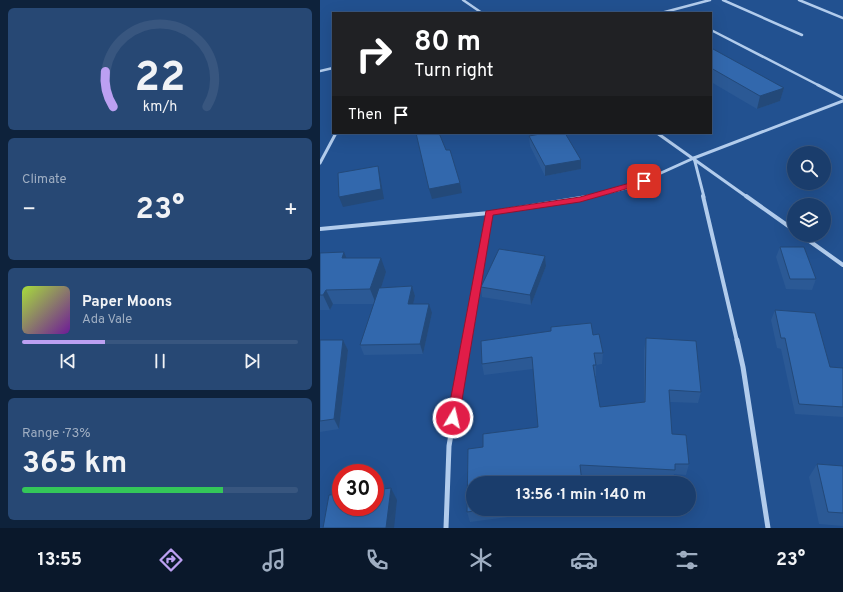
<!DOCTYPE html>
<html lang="en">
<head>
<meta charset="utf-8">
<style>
  body { margin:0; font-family:Overpass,sans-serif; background:#274874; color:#f1f3f6; height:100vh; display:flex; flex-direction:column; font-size:15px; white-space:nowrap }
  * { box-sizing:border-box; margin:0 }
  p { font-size:13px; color:#9faec2 }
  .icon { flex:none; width:22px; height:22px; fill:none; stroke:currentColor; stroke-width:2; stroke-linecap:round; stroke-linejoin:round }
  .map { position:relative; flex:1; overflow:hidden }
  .drawer { display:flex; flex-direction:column; gap:8px; padding:8px; background:#0e223b; width:320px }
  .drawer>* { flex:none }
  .banner { position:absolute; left:12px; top:12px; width:380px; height:122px; border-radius:0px; box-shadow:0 4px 16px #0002,0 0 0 1px #38567f; background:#202124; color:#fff; overflow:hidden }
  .controls { position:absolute; left:467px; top:146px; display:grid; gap:8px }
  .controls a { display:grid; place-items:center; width:44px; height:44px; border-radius:50%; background:#1a3d6c; box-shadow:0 4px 16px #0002,0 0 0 1px #38567f; font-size:20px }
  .speed { position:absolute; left:12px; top:464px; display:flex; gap:8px; font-size:20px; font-weight:700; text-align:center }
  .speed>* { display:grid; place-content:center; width:52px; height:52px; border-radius:50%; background:#1a3d6c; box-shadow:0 4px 16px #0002,0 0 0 1px #38567f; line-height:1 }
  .speed .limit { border:6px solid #d22; background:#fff; color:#111 }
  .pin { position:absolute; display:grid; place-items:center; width:34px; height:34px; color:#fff; margin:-17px; border-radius:8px; box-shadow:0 2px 6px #0006 }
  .me { position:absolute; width:44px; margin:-22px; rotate:9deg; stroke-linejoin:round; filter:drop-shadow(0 0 3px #0008) }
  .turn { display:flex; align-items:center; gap:14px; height:84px; padding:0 16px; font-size:18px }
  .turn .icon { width:52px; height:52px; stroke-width:2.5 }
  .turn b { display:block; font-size:28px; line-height:34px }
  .then { display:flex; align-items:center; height:38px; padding:0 16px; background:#0003; gap:8px; font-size:15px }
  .big { font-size:30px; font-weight:700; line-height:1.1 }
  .drawer .card { flex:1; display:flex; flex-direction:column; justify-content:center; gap:6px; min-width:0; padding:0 14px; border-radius:6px; background:#274874 }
  .drawer .dial { align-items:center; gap:0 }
  .dial svg { height:104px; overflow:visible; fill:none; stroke:#38567f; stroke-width:7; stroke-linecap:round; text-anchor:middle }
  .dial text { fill:#f1f3f6; stroke:none }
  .song { display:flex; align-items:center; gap:12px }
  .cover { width:48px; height:48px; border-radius:6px; background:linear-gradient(135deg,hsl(80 70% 55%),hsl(280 70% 35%)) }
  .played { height:4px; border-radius:2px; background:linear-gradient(90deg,#bca0f2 30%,#38567f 30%) }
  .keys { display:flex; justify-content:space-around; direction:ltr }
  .heat { display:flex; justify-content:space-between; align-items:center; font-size:22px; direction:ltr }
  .charge { height:6px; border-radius:3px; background:linear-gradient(90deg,#34c759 73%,#38567f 0) }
  .trip { position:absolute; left:146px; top:476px; width:230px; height:40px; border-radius:20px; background:#1a3d6c; box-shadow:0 4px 16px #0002,0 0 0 1px #38567f; font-weight:700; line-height:40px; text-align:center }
  .dock { display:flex; height:64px; justify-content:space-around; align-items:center; background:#0a182b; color:#9faec2 }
  .dock .icon { width:28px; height:28px }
  .dock .on { color:#bca0f2 }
  .dock b { font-size:18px; color:#f1f3f6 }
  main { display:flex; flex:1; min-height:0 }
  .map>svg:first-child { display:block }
</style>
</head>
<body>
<main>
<section class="drawer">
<div class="card dial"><svg viewBox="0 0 100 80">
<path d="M14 69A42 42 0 1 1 86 69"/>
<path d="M14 69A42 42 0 0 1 8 42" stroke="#bca0f2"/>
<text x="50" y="56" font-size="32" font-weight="700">22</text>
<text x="50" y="72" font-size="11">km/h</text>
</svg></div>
<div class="card"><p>Climate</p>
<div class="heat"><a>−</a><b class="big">23°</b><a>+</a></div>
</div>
<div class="card">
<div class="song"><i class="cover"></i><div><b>Paper Moons</b><p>Ada Vale</p></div></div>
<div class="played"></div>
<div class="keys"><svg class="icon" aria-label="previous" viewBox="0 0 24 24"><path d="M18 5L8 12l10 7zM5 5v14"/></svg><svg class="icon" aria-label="pause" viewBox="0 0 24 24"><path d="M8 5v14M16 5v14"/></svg><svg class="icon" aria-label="next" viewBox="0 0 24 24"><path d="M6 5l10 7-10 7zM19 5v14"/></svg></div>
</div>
<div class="card"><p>Range · 73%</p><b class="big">365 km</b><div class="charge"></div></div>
</section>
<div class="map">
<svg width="523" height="528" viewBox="0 0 523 528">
  <rect width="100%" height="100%" fill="#225190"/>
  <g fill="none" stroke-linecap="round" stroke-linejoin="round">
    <g stroke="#b2ccec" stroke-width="2.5">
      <path d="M143 0 162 13"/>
      <path d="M403 0 482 35"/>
      <path d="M479 0 523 18"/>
      <path d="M341 13 390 0"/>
      <path d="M391 30 500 86"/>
      <path d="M0 71 13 68"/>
    </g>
    <g stroke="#b2ccec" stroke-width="3">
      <path d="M498 85 523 98"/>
      <path d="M337 133 427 197"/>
      <path d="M374 158 384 197"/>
      <path d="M0 163 16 133"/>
      <path d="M269 197 310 187 374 158 523 101"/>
    </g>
    <g stroke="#b2ccec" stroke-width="4">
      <path d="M383 196 417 341"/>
      <path d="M426 196 474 230"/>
      <path d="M0 229 169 213 273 196"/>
      <path d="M481 235 523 265"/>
      <path d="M147 341 169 213"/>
    </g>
    <g stroke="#b2ccec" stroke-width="5">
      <path d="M417 340 423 367 448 528"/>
      <path d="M126 528 129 446 147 340"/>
    </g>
  </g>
  <g fill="#2b5995">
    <path d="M391 50 464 88 460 101 437 109 391 82Z"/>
    <path d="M209 136 261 160V169L225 176 210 146Z"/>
    <path d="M460 247 496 279 492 290 466 289 456 257Z"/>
    <path d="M0 253 27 258 66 272 61 288 92 286 95 296 93 304 112 313 103 354 44 355 40 345 54 304H13L10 310H0Z"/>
    <path d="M225 256 226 266 211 305 162 297 161 287Z"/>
    <path d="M455 310 510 367 523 368V417L475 414 461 349 457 348 451 320Z"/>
    <path d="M273 335 283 353 282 364 276 365V376H275L280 407 324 403V350L326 338 381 392 378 403 350 402 352 434 369 464 366 475 354 474 353 481 261 475 153 509H247L150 522 147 512 163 447 218 427 213 369 164 375 162 364Z"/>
    <path d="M0 340H23L28 350 19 429 0 432Z"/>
    <path d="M497 464 523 466V526L499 524 489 477Z"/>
  </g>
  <g fill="#234979">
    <path d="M464 88 460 101 437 109 440 96Z"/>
    <path d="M261 160V169L225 176V166Z"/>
    <path d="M58 166 60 176 64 199 23 207 19 197Z"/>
    <path d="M140 183 142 193 112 199 109 189Z"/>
    <path d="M24 252 30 267 22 258Z"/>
    <path d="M225 256 226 266 211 305 210 295Z"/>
    <path d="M61 258 66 272 56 304 50 289Z"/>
    <path d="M92 286 95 296 91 313 88 304Z"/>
    <path d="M6 290 13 304 10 310 3 295Z"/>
    <path d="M109 304 112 313 103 354 100 344Z"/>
    <path d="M23 340 28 350 19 429 14 419Z"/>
    <path d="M71 488 77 500 74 528H66Z"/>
  </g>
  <g fill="#3268ad" stroke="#234979">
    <path d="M393 49 464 88 440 96 391 68V50Z"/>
    <path d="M96 133H119L126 150H130L140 183 109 189Z"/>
    <path d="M226 133H245L261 160 225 166 209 136Z"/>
    <path d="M58 166 61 189 19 197 18 173Z"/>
    <path d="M460 247H484L496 279H470Z"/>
    <path d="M179 249 225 256 210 295 161 287Z"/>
    <path d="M24 252 22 258H61L50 289 6 290 3 295H0V253Z"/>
    <path d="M92 286 88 304H109L100 344 40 345 59 288Z"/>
    <path d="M455 310 495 313 510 367 523 368V407L479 404 465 338H461Z"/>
    <path d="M271 323 273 335 279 334 283 353H274L276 365H273L280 407 325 402 326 338 376 341 381 392 349 390 352 434 366 435 369 464H355V470L260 465 262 483H153V509H169L147 512 148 449 163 447V434L218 427 212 357 162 364 161 341 231 331V327Z"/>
    <path d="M0 340H23L14 419 0 421Z"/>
    <path d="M497 464 523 466V513L508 512Z"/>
    <path d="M71 488 66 528H3L9 495 21 494V507H55V490Z"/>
  </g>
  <path fill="#e11d48" stroke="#92132f" d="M324 179 327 180V183L260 202 173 215 139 418 137 422 133 424 129 422 127 418 166 211 260 197Z"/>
</svg>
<div class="controls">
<a><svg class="icon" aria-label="search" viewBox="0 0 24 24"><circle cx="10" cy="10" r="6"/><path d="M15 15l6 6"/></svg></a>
<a><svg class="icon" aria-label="layers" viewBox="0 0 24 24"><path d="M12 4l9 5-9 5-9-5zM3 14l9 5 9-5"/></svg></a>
</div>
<div class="speed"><div class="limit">30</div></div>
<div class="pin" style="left:324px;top:181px;background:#d93025"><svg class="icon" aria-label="arrive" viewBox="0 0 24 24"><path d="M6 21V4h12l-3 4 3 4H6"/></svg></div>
<svg class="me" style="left:133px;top:418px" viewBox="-20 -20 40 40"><circle r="17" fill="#e11d48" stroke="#fff" stroke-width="3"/><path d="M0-11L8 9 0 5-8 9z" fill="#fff"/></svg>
<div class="trip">13:56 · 1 min · 140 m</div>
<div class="banner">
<div class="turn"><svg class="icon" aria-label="right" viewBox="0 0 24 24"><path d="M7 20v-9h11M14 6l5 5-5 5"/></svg><div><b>80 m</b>Turn right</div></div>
<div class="then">Then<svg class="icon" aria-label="arrive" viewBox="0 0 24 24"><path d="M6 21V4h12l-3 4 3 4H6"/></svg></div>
</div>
</div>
</main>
<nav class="dock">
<b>13:55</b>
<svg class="icon on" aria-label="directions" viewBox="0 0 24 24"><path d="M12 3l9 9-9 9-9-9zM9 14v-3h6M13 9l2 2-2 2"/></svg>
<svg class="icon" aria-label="music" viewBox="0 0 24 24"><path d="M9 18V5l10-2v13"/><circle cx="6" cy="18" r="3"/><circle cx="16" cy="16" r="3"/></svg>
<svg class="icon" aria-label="phone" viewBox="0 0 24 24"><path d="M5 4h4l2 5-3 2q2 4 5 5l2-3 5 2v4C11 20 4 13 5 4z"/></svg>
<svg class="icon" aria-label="climate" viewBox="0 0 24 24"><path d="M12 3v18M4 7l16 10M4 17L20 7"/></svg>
<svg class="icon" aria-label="car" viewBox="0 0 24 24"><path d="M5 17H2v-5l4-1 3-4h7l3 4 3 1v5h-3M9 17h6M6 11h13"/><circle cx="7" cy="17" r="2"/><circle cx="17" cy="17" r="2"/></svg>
<svg class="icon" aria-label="filters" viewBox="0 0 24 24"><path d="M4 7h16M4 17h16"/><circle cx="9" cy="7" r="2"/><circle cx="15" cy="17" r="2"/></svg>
<b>23°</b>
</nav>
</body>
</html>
